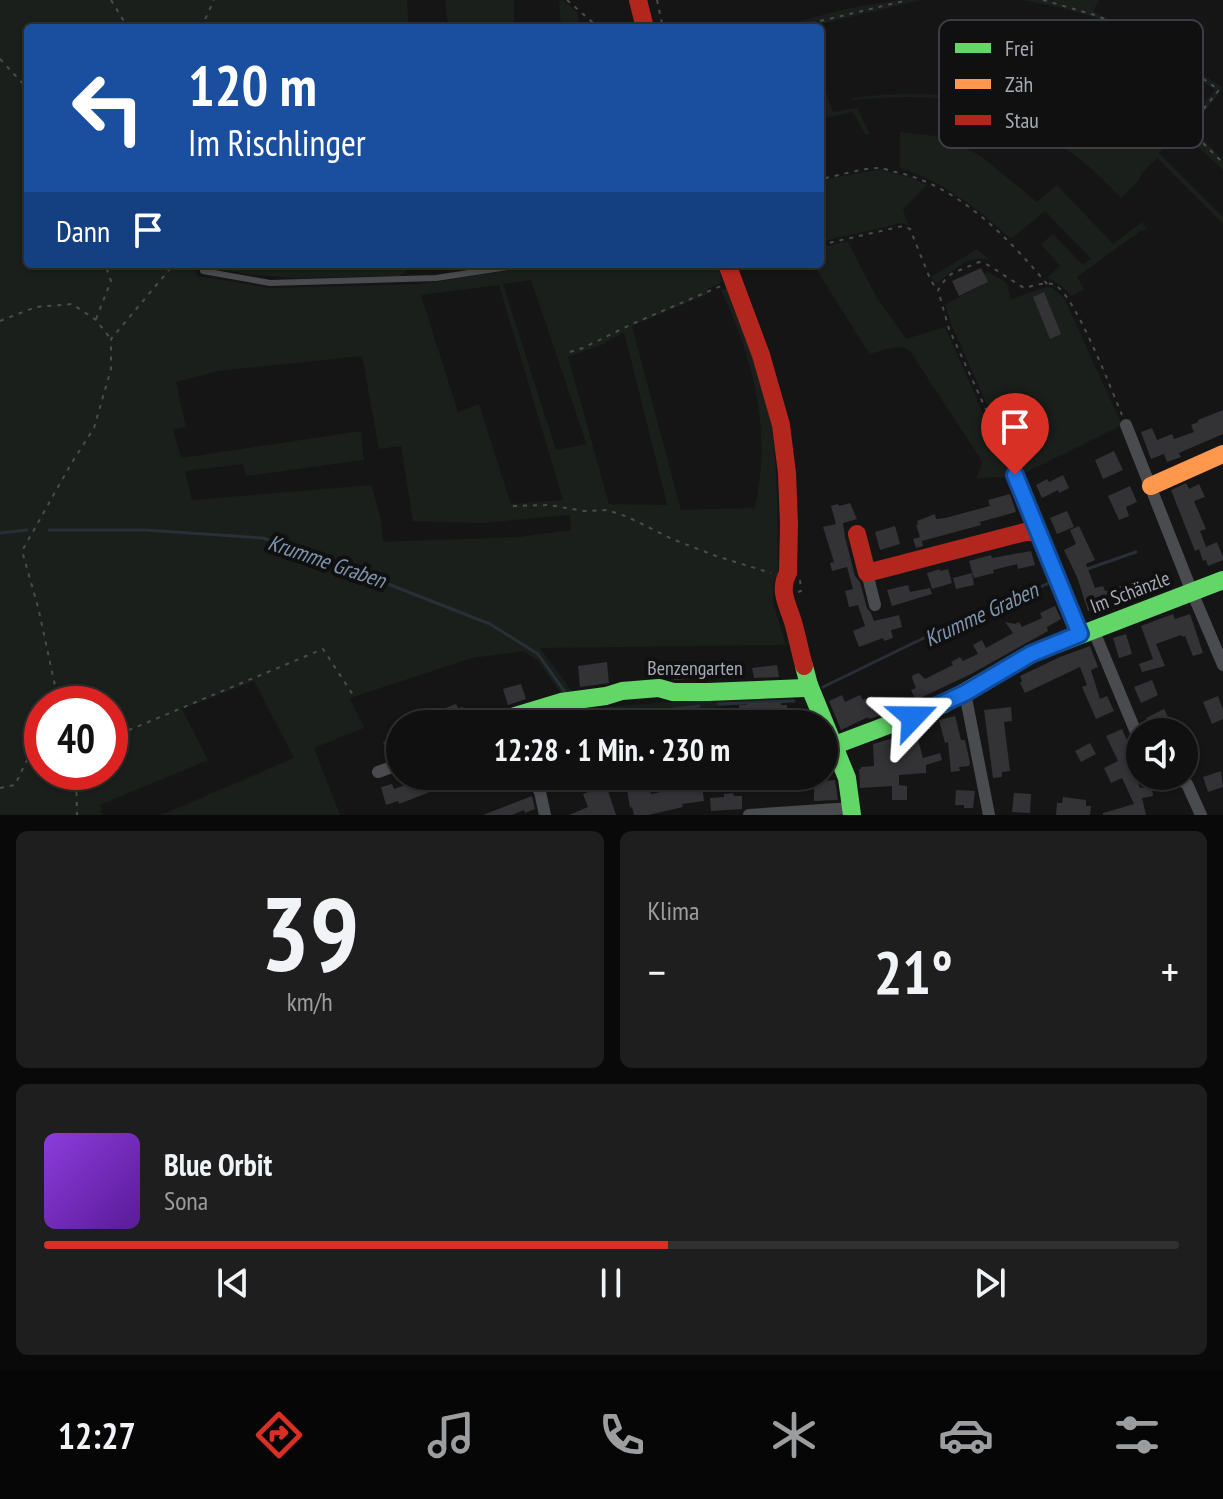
<!DOCTYPE html>
<html lang="de">
<head>
<meta charset="utf-8">
<style>
  body { margin:0; font-family:"PT Sans Narrow",sans-serif; background:#1e1e1e; color:#f1f3f6; height:100vh; display:flex; flex-direction:column; font-size:30px; white-space:nowrap }
  * { box-sizing:border-box; margin:0 }
  p { font-size:26px; color:#9c9d9f }
  .icon { flex:none; width:44px; height:44px; fill:none; stroke:currentColor; stroke-width:2; stroke-linecap:round; stroke-linejoin:round }
  .map { position:relative; height:815px; overflow:hidden }
  .drawer { display:flex; flex-direction:column; gap:16px; padding:16px; background:#090909; flex:1 }
  .drawer>* { flex:none }
  .hud { position:absolute; left:24px; top:24px; width:800px; height:244px; border-radius:8px; box-shadow:0 2px 6px #0004,0 0 0 2px #303030; background:#1a4fa0; color:#fff; overflow:hidden }
  .tools { position:absolute; left:1126px; top:718px; display:grid; gap:16px }
  .tools a { display:grid; place-items:center; width:72px; height:72px; border-radius:50%; background:#101010; box-shadow:0 2px 6px #0004,0 0 0 2px #303030; font-size:40px }
  .speed { position:absolute; left:24px; top:686px; display:flex; gap:16px; font-size:40px; font-weight:700; text-align:center }
  .speed>* { display:grid; place-content:center; width:104px; height:104px; border-radius:50%; background:#101010; box-shadow:0 2px 6px #0004,0 0 0 2px #303030; line-height:1 }
  .speed .limit { border:12px solid #d22; background:#fff; color:#111 }
  .pin { position:absolute; display:grid; place-items:center; width:68px; height:68px; color:#fff; margin:-82px -34px; border-radius:50% 50% 50% 0; rotate:-45deg; box-shadow:0 0 8px #0007 }
  .pin .icon { rotate:45deg }
  .me { position:absolute; width:88px; margin:-44px; rotate:67deg; stroke-linejoin:round; filter:drop-shadow(0 0 6px #0008) }
  .turn { display:flex; align-items:center; gap:28px; height:168px; padding:0 32px; font-size:36px }
  .turn .icon { width:104px; height:104px; stroke-width:2.5 }
  .turn b { display:block; font-size:56px; line-height:68px }
  .then { display:flex; align-items:center; height:76px; padding:0 32px; background:#0003; gap:16px; font-size:30px }
  .big { font-size:60px; font-weight:800; line-height:1.1 }
  .drawer .card { flex:1; display:flex; flex-direction:column; justify-content:center; gap:12px; min-width:0; padding:0 28px; border-radius:12px; background:#1e1e1e }
  .drawer .dial { align-items:center; gap:0 }
  .dial b { font-size:104px; line-height:1 }
  .song { display:flex; align-items:center; gap:24px }
  .cover { width:96px; height:96px; border-radius:12px; background:linear-gradient(135deg,hsl(270 70% 55%),hsl(270 70% 35%)) }
  .played { height:8px; border-radius:4px; background:linear-gradient(90deg,#d93025 55%,#303030 55%) }
  .keys { display:flex; justify-content:space-around; direction:ltr }
  .heat { display:flex; justify-content:space-between; align-items:center; font-size:44px; direction:ltr }
  .drawer .tiles { flex:1; display:grid; gap:16px; grid-template-columns:1fr 1fr }
  .card:last-child { grid-column:span 2 }
  .trip { position:absolute; left:386px; top:710px; width:452px; height:80px; border-radius:40px; background:#101010; box-shadow:0 2px 6px #0004,0 0 0 2px #303030; font-weight:800; line-height:80px; text-align:center }
  .tab-bar { display:flex; height:128px; justify-content:space-around; align-items:center; background:#060606; color:#9c9d9f }
  .tab-bar .icon { width:56px; height:56px }
  .tab-bar .on { color:#d93025 }
  .tab-bar b { font-size:36px; color:#f1f3f6 }
  .map>svg:first-child { display:block }
</style>
</head>
<body>
<div class="map">
<svg width="1223" height="815" viewBox="0 0 1223 815">
  <rect width="100%" height="100%" fill="#151516"/>
  <g fill="#1a1f1b" fill-rule="evenodd">
    <path d="M0 0H407L409 28H28V264H195L197 276 271 288 419 284 552 264H717L722 281 719 284 708 289 710 293 632 326 681 510 755 508C772 430 754 361 721 290L729 288C740 319 754 350 763 382 780 446 777 513 778 579L774 580 773 603 786 645 540 648 574 694 563 696 538 661 524 651 472 658 350 698 364 728 314 748 340 815H161L294 758 254 681 182 709 208 760 100 805 102 815H0ZM531 280 586 443V444L556 450 503 284ZM499 285 563 500 511 504 479 404 458 412 421 295ZM624 332 667 504V505L609 504 568 357 601 345ZM362 356 379 449 401 446 413 521 481 523 570 515 571 530 519 537 383 542 381 520 371 485 192 500 185 471 243 464 246 476 364 460 361 431 181 458 173 429 186 427 176 382 219 371ZM42 704H110V772H42Z"/>
    <path d="M445 0H514V28H448Z"/>
    <path d="M559 0H563L577 12 580 28H561Z"/>
    <path d="M898 0H922L804 28H775L845 9Z"/>
    <path d="M1022 0H1099L1093 11 1152 40 1223 88 1192 128 1223 159V170L1181 131 1192 115 1195 114 1215 90C1176 64 1139 36 1095 18 1071 9 1047 5 1022 0Z"/>
    <path d="M982 63 1034 81 1080 100 1164 148 1159 153 1223 217V224L1157 158 1142 173 1139 180 1121 198C1077 150 1018 109 952 100 920 95 886 97 853 100L852 98C892 93 930 92 969 99Z"/>
    <path d="M824 86 833 112 857 108 870 134H865L853 112 820 119V87Z"/>
    <path d="M900 132 944 137 981 156 1037 202 1057 185 1113 244 1142 222 1147 230H1142L1077 277 1084 289 1072 296 1058 283 1047 278 1060 266 1041 244 1053 234 1082 264 1091 259 1045 211 1011 239C977 208 944 182 900 168Z"/>
    <path d="M883 169 885 171 909 177 927 185 903 209 908 225 901 223 820 242V180Z"/>
    <path d="M847 241 876 296 906 339 945 327 1011 477 976 478 982 464 980 458 910 351C897 343 884 350 871 354L868 352 813 264H820V248Z"/>
    <path d="M977 249 990 260C966 254 954 271 937 283L931 277Z"/>
    <path d="M205 264H415L400 276 294 278 253 275 206 267Z"/>
    <path d="M988 272 1007 283 1011 299 1047 287 1052 288 1064 298 1122 425 1019 476 951 324 945 304 987 283 984 275Z"/>
    <path d="M793 698 794 701 792 702 740 704 681 713 583 721 578 720 574 710 578 709 671 702Z"/>
  </g>
  <g fill="none" stroke-linecap="round" stroke-linejoin="round">
    <g stroke="#292f37" stroke-width="3">
      <path d="M49 530H145L263 538 327 561 362 570 388 584 490 624 538 654 567 695"/>
      <path d="M0 533 27 530"/>
      <path d="M1087 569 1136 552"/>
      <path d="M823 687 965 618 989 611 1051 582"/>
      <path d="M718 704 794 701"/>
      <path d="M578 709C590 722 598 716 614 714"/>
      <path d="M674 709 699 706"/>
      <path d="M629 712 658 710"/>
    </g>
  </g>
  <g fill="#333336">
    <path d="M981 268 988 282 959 296 952 281Z"/>
    <path d="M1044 292 1061 334 1050 339 1033 297Z"/>
    <path d="M1223 410V434L1179 453 1181 457 1167 462 1164 454 1151 459 1141 432 1152 428 1157 440 1172 434 1174 439 1194 432 1191 425 1198 422V420Z"/>
    <path d="M1114 451 1123 470 1103 479 1095 460Z"/>
    <path d="M1063 475 1069 488 1059 493 1058 490 1042 498 1036 485 1047 479 1049 482Z"/>
    <path d="M1186 483 1189 489 1199 484 1205 497 1194 501 1206 529 1200 531 1206 547 1217 542 1223 557V560L1208 566 1206 560 1203 561 1199 549 1195 551 1171 490Z"/>
    <path d="M1130 486 1137 502 1126 507 1129 516 1119 520 1108 496Z"/>
    <path d="M1010 494 1016 512 980 522 981 525 922 541 923 546 916 548 913 539 920 537 916 525H918L917 521 935 514 936 519 945 518 990 506 988 500Z"/>
    <path d="M850 503 857 519 843 523 845 537 855 576 860 582 867 608 871 613 874 621 899 615 902 627 891 630 893 638 884 641 883 638 859 647 853 631 865 626 858 605 849 607 845 591 853 589 847 567 832 571 830 563 834 562 823 527 836 524 831 506 838 504 839 506Z"/>
    <path d="M1067 511 1074 527 1057 534 1050 518Z"/>
    <path d="M895 526 900 544 880 550 875 532Z"/>
    <path d="M1079 526 1095 560 1086 564 1095 588 1103 586 1105 591 1136 581 1141 597 1122 604 1121 600 1088 611 1077 577 1064 550 1076 544 1070 530Z"/>
    <path d="M1031 551 1035 565 1018 569 1017 564 993 570 994 573 974 578 969 561 991 555 992 558Z"/>
    <path d="M940 569V571L948 569 952 583 932 589 927 573Z"/>
    <path d="M972 573 974 585 956 589 953 578Z"/>
    <path d="M908 585 910 592 930 588 932 594 892 606 887 590Z"/>
    <path d="M1055 606 1061 619 1047 627 1048 631 971 674 916 700 911 690 916 688 912 678 913 675 919 673 925 679 953 665 951 662 960 657 963 661 978 654 973 645 982 640 986 648 1013 633 1005 622 1015 624 1019 622 1022 627 1042 618 1040 613Z"/>
    <path d="M1173 614 1175 619 1190 614 1203 653 1193 656 1185 636 1182 637 1181 635 1156 644 1165 666 1142 672 1139 664 1153 659 1141 626Z"/>
    <path d="M1126 634 1132 654 1119 658 1113 638Z"/>
    <path d="M1090 646 1098 667 1091 670 1100 699 1107 696 1114 711 1096 719 1082 687 1087 685 1080 667 1025 693 1020 683 1022 681 1020 676 1060 657Z"/>
    <path d="M705 661 708 678 674 680V674L688 673 687 664Z"/>
    <path d="M607 662 609 683 580 687 578 666Z"/>
    <path d="M777 665 779 677 754 678 752 668Z"/>
    <path d="M1152 680 1158 695 1141 703 1134 687Z"/>
    <path d="M521 684 526 699 508 705 503 689Z"/>
    <path d="M842 695 845 702 860 695 863 700 872 696 875 702 880 699 884 708 879 711 881 715 869 719 868 717 841 730 829 701Z"/>
    <path d="M1218 696 1223 710V719L1212 724 1203 702Z"/>
    <path d="M747 703H781V705H787V723H778V721H761V713L740 715 739 705H747Z"/>
    <path d="M456 704 458 708 463 707 468 720 462 722 463 724H439L435 712Z"/>
    <path d="M1011 707 1012 721 1004 722 1010 771 1002 772V777L993 778 984 710Z"/>
    <path d="M1164 709 1172 725 1153 732 1146 718Z"/>
    <path d="M955 716 961 740H965L970 763 969 766 959 767 960 771 951 772 948 742 945 743 939 720Z"/>
    <path d="M915 729 923 758 940 753 942 760 926 765V773L899 775V785L907 786V800H892V786L860 788 859 769H861V767L874 766 873 744 901 736 900 733Z"/>
    <path d="M1122 729 1140 770 1134 774 1140 788 1152 786 1153 796 1142 798 1146 815H1103V813L1134 804 1122 778 1111 783 1104 768 1118 761 1106 736Z"/>
    <path d="M400 735V750L389 755 383 742Z"/>
    <path d="M1090 743 1096 754 1081 762 1075 751Z"/>
    <path d="M1221 771 1223 787 1208 792 1203 777Z"/>
    <path d="M413 776H436L440 788 399 804 398 801 386 805 381 787 392 784 394 789 415 782Z"/>
    <path d="M814 776H822V781L835 780 838 800 814 801Z"/>
    <path d="M701 778 704 801 682 804 683 807 648 815H634L632 807 630 808 627 789 649 784 651 794 683 787 682 781Z"/>
    <path d="M606 785 616 815H569L588 807 583 794Z"/>
    <path d="M956 790 975 791 973 808H964V805H955Z"/>
    <path d="M733 793 734 796H742V809L711 811 710 798 724 797V794Z"/>
    <path d="M1014 793 1031 794 1030 813 1012 812Z"/>
    <path d="M532 796 535 809 525 813 524 810 512 815H483Z"/>
    <path d="M1063 797 1086 800V806H1091L1090 815H1056L1057 803H1062Z"/>
  </g>
  <g fill="none" stroke-linecap="round" stroke-linejoin="round">
    <g stroke="#4b4c50" stroke-width="2" stroke-dasharray="4 6" stroke-linecap="butt">
      <path d="M111 0 128 28"/>
      <path d="M567 0 599 28"/>
      <path d="M657 0 663 28"/>
      <path d="M1043 0 1098 16 1151 42 1219 90 1188 128 1223 163"/>
      <path d="M201 28 214 0"/>
      <path d="M791 28 908 0"/>
      <path d="M0 59 28 89"/>
      <path d="M825 178C841 175 863 168 879 168 882 168 888 170 891 171 955 183 1006 235 1047 284"/>
      <path d="M820 245 903 226 910 229 931 281 937 289"/>
      <path d="M172 264 194 269"/>
      <path d="M96 319 111 281 105 264"/>
      <path d="M0 321 36 307 72 304 96 320 110 338"/>
      <path d="M570 352 583 348 632 324 721 286"/>
      <path d="M1012 466 949 329 938 290 947 277 953 273 979 262 988 265 1024 288C1033 286 1046 281 1055 285 1075 295 1112 391 1122 415"/>
      <path d="M513 506 549 505 584 511 607 510 628 517 672 539 716 556 771 573"/>
      <path d="M798 592 801 591 800 580"/>
      <path d="M59 704 38 607 22 551 71 464 94 428 111 369V339L174 264"/>
      <path d="M110 738 323 649 355 698"/>
      <path d="M76 772 77 815"/>
      <path d="M0 788 15 785 26 762 42 738"/>
    </g>
    <path stroke="#4a4b4e" stroke-width="6" d="M203 271 270 283 436 278 527 264"/>
    <g stroke="#4a4b4e" stroke-width="12">
      <path d="M1126 425 1192 592 1223 665"/>
      <path d="M1015 475 1038 532"/>
      <path d="M867 573 875 605"/>
      <path d="M1093 629 1140 742"/>
      <path d="M965 693 989 815"/>
      <path d="M378 772 400 764"/>
      <path d="M531 776 540 792 545 815"/>
      <path d="M1172 776 1187 784 1201 815"/>
      <path d="M749 815 851 808"/>
    </g>
    <g stroke="#63d668" stroke-width="18">
      <path d="M804 666 809 685 847 778 852 815"/>
      <path d="M489 724 561 702 606 696 622 691 659 688 673 692H708L805 688 809 685"/>
      <path d="M835 745 944 704 1031 654 1223 580"/>
    </g>
    <path stroke="#ff974d" stroke-width="18" d="M1151 486 1223 454"/>
    <g stroke="#b3261e" stroke-width="18">
      <path d="M638 0 645 28"/>
      <path d="M727 264 761 355 781 425 787 473 789 524 788 573C778 591 788 605 793 622 797 636 800 651 804 666"/>
      <path d="M857 534 867 573 1025 532H1038L1080 634"/>
    </g>
  </g>
  <g fill="none" stroke-linecap="round" stroke-linejoin="round">
    <g stroke="#114b97" stroke-width="20">
      <path id="route" d="M913 717 965 693 1031 654 1080 634 1015 475"/>
    </g>
    <use href="#route" stroke="#1a73e8" stroke-width="14"/>
  </g>
  <g text-anchor="middle" stroke-width="8" stroke-linejoin="round" paint-order="stroke">
    <g font-size="20" fill="#a7aab6" stroke="#101011">
      <text transform="translate(1130 592) rotate(-21)" y="7">Im Schänzle</text>
      <text x="695" y="675">Benzengarten</text>
    </g>
    <g font-size="22" font-style="italic" fill="#7f94af" stroke="#101011">
      <text transform="translate(327 561) rotate(19)" y="8">Krumme Graben</text>
      <text transform="translate(981 614) rotate(-25)" y="8">Krumme Graben</text>
    </g>
  </g>
  <rect x="939" y="20" width="264" height="128" rx="12" fill="#101011" stroke="#3d3e43" stroke-width="2"/>
  <rect x="955" y="43" width="36" height="10" fill="#63d668"/>
  <rect x="955" y="79" width="36" height="10" fill="#ff974d"/>
  <rect x="955" y="115" width="36" height="10" fill="#b3261e"/>
  <g font-size="22" fill="#a7aab6">
    <text x="1005" y="56">Frei</text>
    <text x="1005" y="92">Zäh</text>
    <text x="1005" y="128">Stau</text>
  </g>
</svg>
<div class="tools">
<a><svg class="icon" aria-label="sound" viewBox="0 0 24 24"><path d="M4 9h4l5-4v14l-5-4H4zM17 9q2 3 0 6"/></svg></a>
</div>
<div class="speed"><div class="limit">40</div></div>
<div class="pin" style="left:1015px;top:475px;background:#d93025"><svg class="icon" aria-label="arrive" viewBox="0 0 24 24"><path d="M6 21V4h12l-3 4 3 4H6"/></svg></div>
<svg class="me" style="left:913px;top:717px" viewBox="-20 -20 40 40"><path d="M0-17L14 15 0 8-14 15z" fill="#1a73e8" stroke="#fff" stroke-width="4"/></svg>
<div class="trip">12:28 · 1 Min. · 230 m</div>
<div class="hud">
<div class="turn"><svg class="icon" aria-label="left" viewBox="0 0 24 24"><path d="M17 20v-9H6M10 6l-5 5 5 5"/></svg><div><b>120 m</b>Im Rischlinger</div></div>
<div class="then">Dann<svg class="icon" aria-label="arrive" viewBox="0 0 24 24"><path d="M6 21V4h12l-3 4 3 4H6"/></svg></div>
</div>
</div>
<section class="drawer">
<div class="tiles">
<div class="card dial"><b>39</b><p>km/h</p></div>
<div class="card"><p>Klima</p>
<div class="heat"><a>−</a><b class="big">21°</b><a>+</a></div>
</div>
<div class="card">
<div class="song"><i class="cover"></i><div><b>Blue Orbit</b><p>Sona</p></div></div>
<div class="played"></div>
<div class="keys"><svg class="icon" aria-label="previous" viewBox="0 0 24 24"><path d="M18 5L8 12l10 7zM5 5v14"/></svg><svg class="icon" aria-label="pause" viewBox="0 0 24 24"><path d="M8 5v14M16 5v14"/></svg><svg class="icon" aria-label="next" viewBox="0 0 24 24"><path d="M6 5l10 7-10 7zM19 5v14"/></svg></div>
</div>
</div>
</section>
<nav class="tab-bar">
<b>12:27</b>
<svg class="icon on" aria-label="directions" viewBox="0 0 24 24"><path d="M12 3l9 9-9 9-9-9zM9 14v-3h6M13 9l2 2-2 2"/></svg>
<svg class="icon" aria-label="music" viewBox="0 0 24 24"><path d="M9 18V5l10-2v13"/><circle cx="6" cy="18" r="3"/><circle cx="16" cy="16" r="3"/></svg>
<svg class="icon" aria-label="phone" viewBox="0 0 24 24"><path d="M5 4h4l2 5-3 2q2 4 5 5l2-3 5 2v4C11 20 4 13 5 4z"/></svg>
<svg class="icon" aria-label="climate" viewBox="0 0 24 24"><path d="M12 3v18M4 7l16 10M4 17L20 7"/></svg>
<svg class="icon" aria-label="car" viewBox="0 0 24 24"><path d="M5 17H2v-5l4-1 3-4h7l3 4 3 1v5h-3M9 17h6M6 11h13"/><circle cx="7" cy="17" r="2"/><circle cx="17" cy="17" r="2"/></svg>
<svg class="icon" aria-label="filters" viewBox="0 0 24 24"><path d="M4 7h16M4 17h16"/><circle cx="9" cy="7" r="2"/><circle cx="15" cy="17" r="2"/></svg>
</nav>
</body>
</html>
